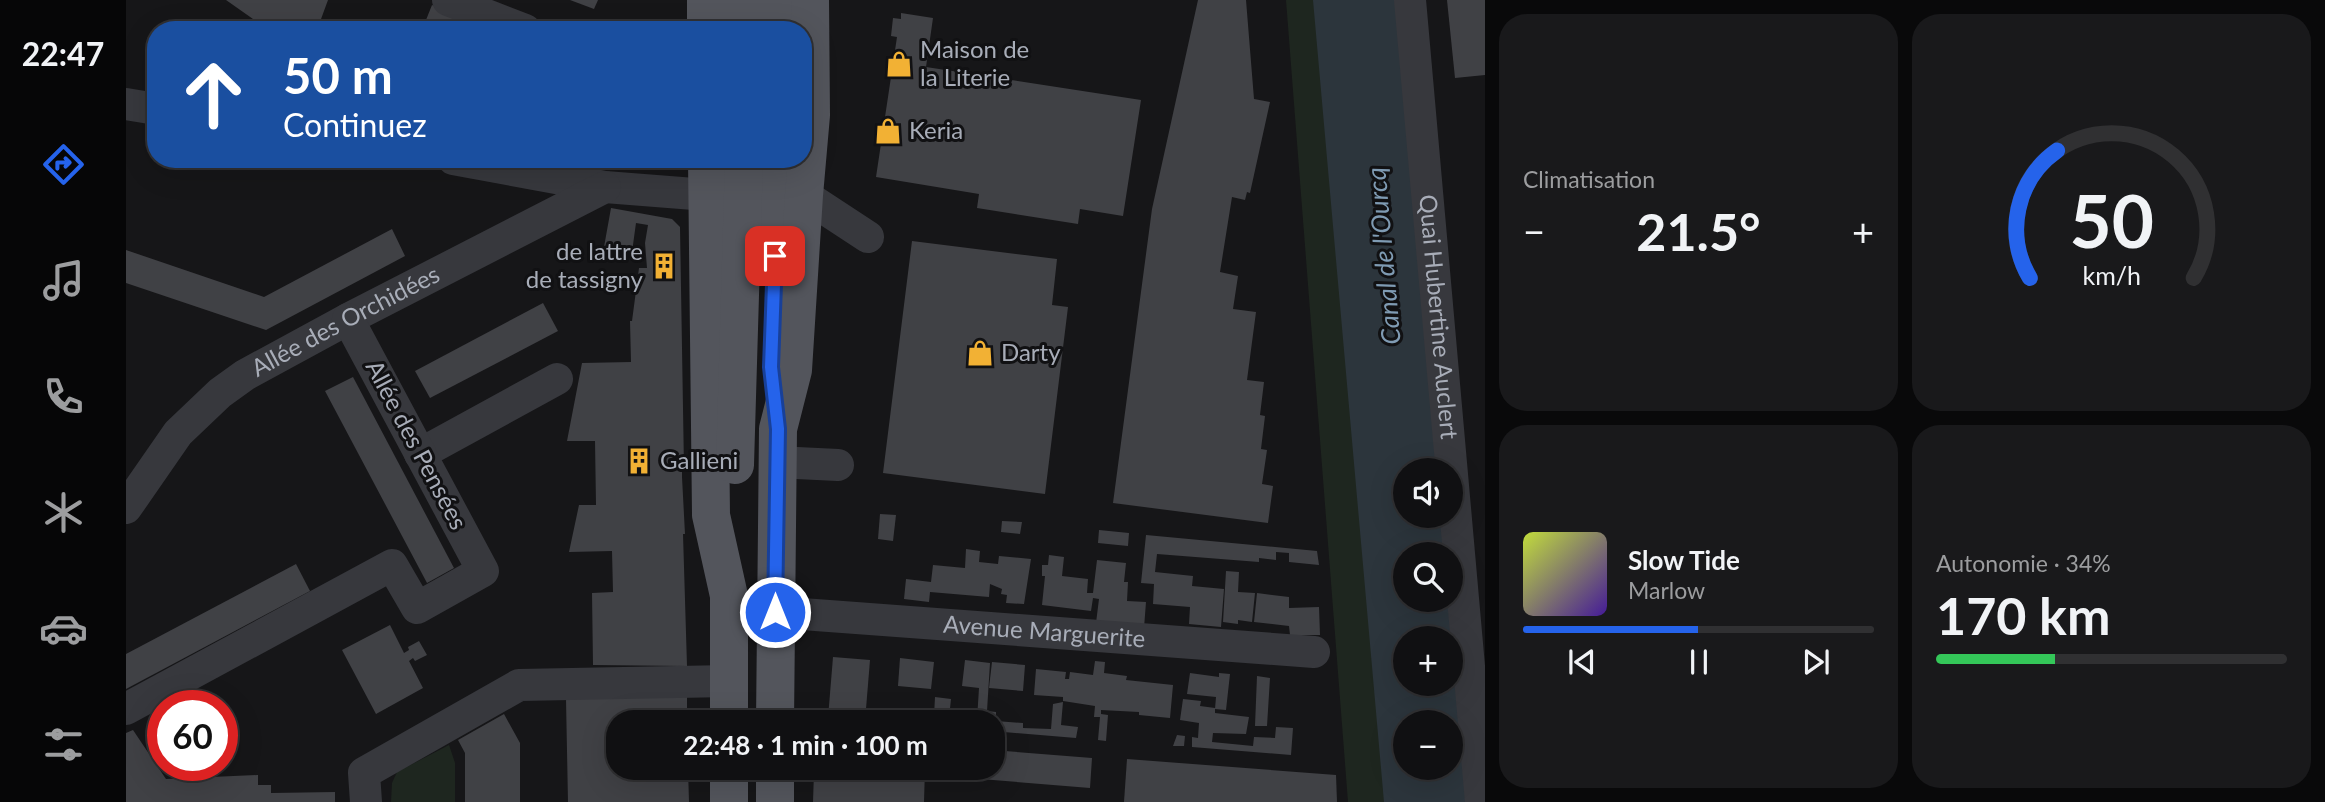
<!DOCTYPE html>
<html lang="fr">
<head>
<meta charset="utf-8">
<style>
  body { margin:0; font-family:Lato,sans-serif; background:#19191b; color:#f1f3f6; height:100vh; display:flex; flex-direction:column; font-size:26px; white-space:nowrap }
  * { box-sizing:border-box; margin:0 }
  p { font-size:23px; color:#9c9d9f }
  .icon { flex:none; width:38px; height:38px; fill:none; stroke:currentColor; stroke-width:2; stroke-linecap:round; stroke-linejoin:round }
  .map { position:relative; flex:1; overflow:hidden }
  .drawer { display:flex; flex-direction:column; gap:14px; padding:14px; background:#09090a; width:840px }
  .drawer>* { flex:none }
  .hud { position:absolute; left:21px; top:21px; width:665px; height:147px; border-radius:28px; box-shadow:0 7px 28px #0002,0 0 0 2px #303032; background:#1a4fa0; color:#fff; overflow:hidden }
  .buttons { position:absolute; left:1267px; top:458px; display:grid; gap:14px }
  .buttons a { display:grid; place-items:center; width:70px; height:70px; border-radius:50%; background:#101012; box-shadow:0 7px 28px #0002,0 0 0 2px #303032; font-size:35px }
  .speed { position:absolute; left:21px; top:690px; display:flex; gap:14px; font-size:35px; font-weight:700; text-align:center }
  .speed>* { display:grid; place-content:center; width:91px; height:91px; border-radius:50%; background:#101012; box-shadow:0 7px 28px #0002,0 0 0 2px #303032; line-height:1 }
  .speed .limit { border:10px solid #d22; background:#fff; color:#111 }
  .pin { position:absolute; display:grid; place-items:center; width:60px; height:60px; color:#fff; margin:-30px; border-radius:14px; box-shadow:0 4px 10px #0006 }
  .me { position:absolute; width:77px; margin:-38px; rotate:0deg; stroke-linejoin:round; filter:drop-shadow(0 0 5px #0008) }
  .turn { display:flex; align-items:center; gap:24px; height:147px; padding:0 21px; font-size:32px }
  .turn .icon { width:91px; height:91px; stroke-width:2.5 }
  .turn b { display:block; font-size:49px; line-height:60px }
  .big { font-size:52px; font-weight:700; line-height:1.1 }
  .drawer .widget { flex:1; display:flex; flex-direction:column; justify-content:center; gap:10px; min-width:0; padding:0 24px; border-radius:28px; background:#19191b }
  .drawer .dial { align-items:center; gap:0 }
  .dial svg { height:182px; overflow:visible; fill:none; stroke:#303032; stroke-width:7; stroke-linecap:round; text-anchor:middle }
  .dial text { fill:#f1f3f6; stroke:none }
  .song { display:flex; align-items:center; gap:21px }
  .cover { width:84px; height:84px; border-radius:10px; background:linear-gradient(135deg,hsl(70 70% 55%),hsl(260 70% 35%)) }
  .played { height:7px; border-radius:4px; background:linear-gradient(90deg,#2563eb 50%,#303032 50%) }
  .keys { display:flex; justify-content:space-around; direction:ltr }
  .heat { display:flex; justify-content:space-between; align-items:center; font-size:38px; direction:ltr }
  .charge { height:10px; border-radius:5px; background:linear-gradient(90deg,#34c759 34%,#303032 0) }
  .drawer .tiles { flex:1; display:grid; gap:14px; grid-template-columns:repeat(2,1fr) }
  .trip { position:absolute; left:480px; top:710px; width:399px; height:70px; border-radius:28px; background:#101012; box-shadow:0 7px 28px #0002,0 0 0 2px #303032; font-weight:700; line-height:70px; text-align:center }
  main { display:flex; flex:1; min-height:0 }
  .dock { display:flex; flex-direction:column; width:126px; justify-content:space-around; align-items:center; background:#060607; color:#9c9d9f }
  .dock .icon { width:49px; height:49px }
  .dock .active { color:#2563eb }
  .dock b { font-size:32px; color:#f1f3f6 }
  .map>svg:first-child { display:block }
</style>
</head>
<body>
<main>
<nav class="dock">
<b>22:47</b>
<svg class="icon active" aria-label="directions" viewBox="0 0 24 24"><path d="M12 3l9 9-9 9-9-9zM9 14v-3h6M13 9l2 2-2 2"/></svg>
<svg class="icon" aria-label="music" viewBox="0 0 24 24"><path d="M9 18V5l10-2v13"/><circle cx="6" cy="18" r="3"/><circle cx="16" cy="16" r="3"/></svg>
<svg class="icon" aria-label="phone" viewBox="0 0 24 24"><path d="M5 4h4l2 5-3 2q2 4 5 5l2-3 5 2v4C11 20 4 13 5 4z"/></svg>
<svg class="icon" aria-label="climate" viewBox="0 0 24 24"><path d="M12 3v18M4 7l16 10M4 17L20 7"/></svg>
<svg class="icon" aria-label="car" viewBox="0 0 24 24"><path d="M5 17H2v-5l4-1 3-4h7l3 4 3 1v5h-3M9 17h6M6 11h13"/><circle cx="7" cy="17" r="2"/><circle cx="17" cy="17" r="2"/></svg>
<svg class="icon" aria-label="filters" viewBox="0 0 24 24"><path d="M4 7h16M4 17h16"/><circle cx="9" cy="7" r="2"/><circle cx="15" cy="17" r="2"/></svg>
</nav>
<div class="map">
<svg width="1359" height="802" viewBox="0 0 1359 802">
  <rect width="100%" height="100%" fill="#161618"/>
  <g fill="#1e261f">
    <path d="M1160 0H1189L1259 802H1222Z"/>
    <path d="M323 745 329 763V802H265L266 783 271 772Z"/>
  </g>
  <path fill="#2c353c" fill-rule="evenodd" d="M1187 0H1273L1315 471H1279V516H1319L1323 555H1279V600H1325L1345 802H1258ZM1279 639H1325V684H1279ZM1279 723H1325V768H1279Z"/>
  <g fill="#404145">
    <path d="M100 0H202L191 30H125L127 19Z"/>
    <path d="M444 0H472L468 9Z"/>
    <path d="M1072 0H1120L1128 99 1144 102 1124 193 1121 192 1119 200 1106 197 1094 272 1112 276 1107 309 1130 312 1121 380 1138 382 1134 415 1139 416 1135 449 1141 450 1136 484 1147 486 1142 523 987 503 1026 209Z"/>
    <path d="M1321 0H1359V75L1329 78Z"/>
    <path d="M306 5 347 21 360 30H296Z"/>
    <path d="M775 13 807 18 800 67 1015 100 997 216 954 209 952 224 851 208 853 194 750 177 771 37 765 36 767 18 775 19Z"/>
    <path d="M499 159H544L541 167Z"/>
    <path d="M485 208 546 219 554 227 558 468H556V477L559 534H557L561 666 467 665 466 593 487 592 486 551 443 552 453 505H470L469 441H441L456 363 505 362 504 321H506L513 268H521L519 243 522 225 510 223 506 252 478 247Z"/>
    <path d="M266 229 279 256 140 330 0 283V250L138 297Z"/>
    <path d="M786 241 931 259 926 305 942 307 919 494 757 473Z"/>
    <path d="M417 303 432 331 304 398 289 371Z"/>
    <path d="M227 377 328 568 301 583 199 391Z"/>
    <path d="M754 514 770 515 767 541 752 539Z"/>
    <path d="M876 521 896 522 894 534 875 532Z"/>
    <path d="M973 530 1003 533 1002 546 972 543Z"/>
    <path d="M1020 535 1191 551 1193 565 1163 562V553L1150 552V560L1133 558V562L1031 554 1029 572 1067 576 1066 586 1098 589 1095 627 1063 624 1064 607 1027 604 1028 584 1015 583Z"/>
    <path d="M840 549 854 551 853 562 872 564 873 556 905 559 898 604 880 603 881 595 875 594 876 589 864 584 863 597 804 592 803 602 778 599 780 579 805 582 807 565 839 568Z"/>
    <path d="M923 555 938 557 936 576 962 579 961 593H967L971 560 1000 563 998 582H1002L1001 601 1020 602 1018 628 970 623 973 599 967 598 965 611 916 605 919 576H916V565H922Z"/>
    <path d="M170 564 184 591 0 689V654Z"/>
    <path d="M1100 571 1113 572 1112 592 1129 593 1126 622 1112 620V624L1097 622Z"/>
    <path d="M1131 593 1163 597V608L1193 607 1194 635H1164L1163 626 1128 622Z"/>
    <path d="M264 625 278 653 283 650 282 647 293 641 301 655 289 661 287 658 283 661 297 688 250 714 216 650Z"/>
    <path d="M707 657 744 660 739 721 702 718Z"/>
    <path d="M774 658 808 662 805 689 772 686Z"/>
    <path d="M839 660 864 663 861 711 870 712V721L897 723V728L925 729 927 704 937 702 935 725 952 727 950 738 866 731V723H789V715L808 716 809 697 825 699 823 718 851 720 853 688 836 686Z"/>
    <path d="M969 661 979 662 978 673 1001 676 1000 680 1047 685 1044 718 1013 715V712L975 710V714L982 715 980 741 972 740 974 717H968L969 706 937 701V697L908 695 910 669 940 672 939 679H943L944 672 967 675Z"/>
    <path d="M866 662 899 665 897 691 863 688Z"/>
    <path d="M1064 673 1093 677V673L1104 674 1100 710 1089 709 1090 697 1061 694Z"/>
    <path d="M1131 676 1144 678 1141 726H1129Z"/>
    <path d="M561 696V723H492V768H562L563 802H442L440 699Z"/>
    <path d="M1057 699 1075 701 1074 706 1089 708V713L1123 717 1120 734 1087 733 1086 742 1127 746 1128 737 1149 738 1150 727 1167 728 1165 755 1066 747V737L1072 738 1073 723 1054 720Z"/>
    <path d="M378 714 394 743V802H339V753L332 740Z"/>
    <path d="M765 714 777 715V723L764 722Z"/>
    <path d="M7 730 40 779 132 775V785H145V793L209 792V802H0V733Z"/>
    <path d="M1051 735 1059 736 1058 746H1047Z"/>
    <path d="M866 750 966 758 964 788 817 776V768H866Z"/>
    <path d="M1001 759 1210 775 1211 802H998Z"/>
    <path d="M743 768H799L798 802H687L688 772H743Z"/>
  </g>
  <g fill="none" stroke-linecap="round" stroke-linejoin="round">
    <g stroke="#37383d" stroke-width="32">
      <path d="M322 0 399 30"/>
      <path id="s1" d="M1284 0 1355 802"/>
      <path d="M0 104 30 109"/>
      <path d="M327 159 479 187 581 195"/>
      <path d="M678 195 742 237"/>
      <path d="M294 454 431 379"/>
      <path d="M650 462 712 465"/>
      <path id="s2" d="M0 508 52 433 94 393 119 375 222 319 479 187"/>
      <path id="s3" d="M649 612 1188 652"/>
      <path d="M0 709 266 565 291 608 357 571 222 319"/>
      <path d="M240 802 238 773 393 685 603 681"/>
    </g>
    <g stroke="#53555c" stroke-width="38">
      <path d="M617 0V30"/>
      <path d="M648 0V30"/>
      <path d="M580 30V0"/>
      <path d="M581 159 585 515 603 596V723"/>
      <path d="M649 253 651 159"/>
      <path d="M609 465 618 159"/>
      <path d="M649 723 652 429 667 370 678 195 685 115 684 0"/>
      <path d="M603 768V802"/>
      <path d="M649 802V768"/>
    </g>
  </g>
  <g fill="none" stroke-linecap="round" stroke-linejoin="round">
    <g stroke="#184099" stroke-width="18">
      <path id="route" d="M649 256 645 367 652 429 649 612"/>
    </g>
    <use href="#route" stroke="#2563eb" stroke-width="12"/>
  </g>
  <defs>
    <g id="shop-bare" transform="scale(2.1)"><path d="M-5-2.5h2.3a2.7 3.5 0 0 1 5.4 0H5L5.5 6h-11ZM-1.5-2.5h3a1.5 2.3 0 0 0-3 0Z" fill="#f2b134" stroke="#111113" stroke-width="2.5" paint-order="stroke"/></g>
    <g id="building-bare" transform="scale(2.1)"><path d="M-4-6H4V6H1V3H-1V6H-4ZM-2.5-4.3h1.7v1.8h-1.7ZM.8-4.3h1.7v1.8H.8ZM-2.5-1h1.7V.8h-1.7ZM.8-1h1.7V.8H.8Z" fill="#f2b134" stroke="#111113" stroke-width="2.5" paint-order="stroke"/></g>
  </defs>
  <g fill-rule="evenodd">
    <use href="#shop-bare" x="773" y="64"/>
    <use href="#shop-bare" x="762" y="131"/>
    <use href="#building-bare" x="538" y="266"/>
    <use href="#shop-bare" x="854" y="353"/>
    <use href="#building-bare" x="513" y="461"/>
  </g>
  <g text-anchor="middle" stroke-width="6" stroke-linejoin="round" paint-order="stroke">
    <g font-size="24" fill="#a8adb8" stroke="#111113" text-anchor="start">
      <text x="794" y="58">Maison de<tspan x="794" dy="28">la Literie</tspan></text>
      <text x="783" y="139">Keria</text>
      <text x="517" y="260" text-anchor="end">de lattre<tspan x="517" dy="28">de tassigny</tspan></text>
      <text x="875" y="361">Darty</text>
      <text x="534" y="469">Gallieni</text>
    </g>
    <g font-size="24" fill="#a8adb8" stroke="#111113">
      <text dy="8" stroke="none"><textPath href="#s1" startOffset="318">Quai Hubertine Auclert</textPath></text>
      <text dy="8" stroke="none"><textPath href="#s2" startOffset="294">Allée des Orchidées</textPath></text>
      <text transform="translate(290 445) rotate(62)" y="8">Allée des Pensées</text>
      <text dy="8" stroke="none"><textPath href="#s3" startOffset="270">Avenue Marguerite</textPath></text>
    </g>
    <g font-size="26" font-style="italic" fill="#7f9bb3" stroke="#111113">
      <text transform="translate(1258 256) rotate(-95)" y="9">Canal de l'Ourcq</text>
    </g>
  </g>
</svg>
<div class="buttons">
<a><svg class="icon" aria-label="sound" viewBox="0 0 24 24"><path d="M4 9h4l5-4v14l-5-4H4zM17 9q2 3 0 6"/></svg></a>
<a><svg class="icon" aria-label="search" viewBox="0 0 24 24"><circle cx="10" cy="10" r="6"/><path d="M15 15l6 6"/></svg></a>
<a>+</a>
<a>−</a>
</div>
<div class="speed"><div class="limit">60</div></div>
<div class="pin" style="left:649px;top:256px;background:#d93025"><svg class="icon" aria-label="arrive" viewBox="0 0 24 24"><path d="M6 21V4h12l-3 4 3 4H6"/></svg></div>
<svg class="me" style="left:649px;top:612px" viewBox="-20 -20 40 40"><circle r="17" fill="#2563eb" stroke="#fff" stroke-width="3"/><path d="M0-11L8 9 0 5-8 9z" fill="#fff"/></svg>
<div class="trip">22:48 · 1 min · 100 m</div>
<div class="hud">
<div class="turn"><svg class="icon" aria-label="ahead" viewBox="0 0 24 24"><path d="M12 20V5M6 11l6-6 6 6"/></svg><div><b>50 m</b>Continuez</div></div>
</div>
</div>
<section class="drawer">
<div class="tiles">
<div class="widget"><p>Climatisation</p>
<div class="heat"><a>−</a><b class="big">21.5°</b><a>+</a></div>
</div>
<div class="widget dial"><svg viewBox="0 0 100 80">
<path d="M14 69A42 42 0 1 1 86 69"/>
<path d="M14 69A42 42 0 0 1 26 13" stroke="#2563eb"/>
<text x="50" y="56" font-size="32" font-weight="700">50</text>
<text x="50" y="72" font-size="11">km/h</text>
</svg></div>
<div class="widget">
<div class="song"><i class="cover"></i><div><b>Slow Tide</b><p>Marlow</p></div></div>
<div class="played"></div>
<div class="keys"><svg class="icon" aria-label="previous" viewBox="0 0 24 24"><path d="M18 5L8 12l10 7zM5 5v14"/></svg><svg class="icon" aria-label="pause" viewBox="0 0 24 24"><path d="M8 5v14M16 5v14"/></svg><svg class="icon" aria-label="next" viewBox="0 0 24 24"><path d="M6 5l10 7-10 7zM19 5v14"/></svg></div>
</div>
<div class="widget"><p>Autonomie · 34%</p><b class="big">170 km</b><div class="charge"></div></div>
</div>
</section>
</main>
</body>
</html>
